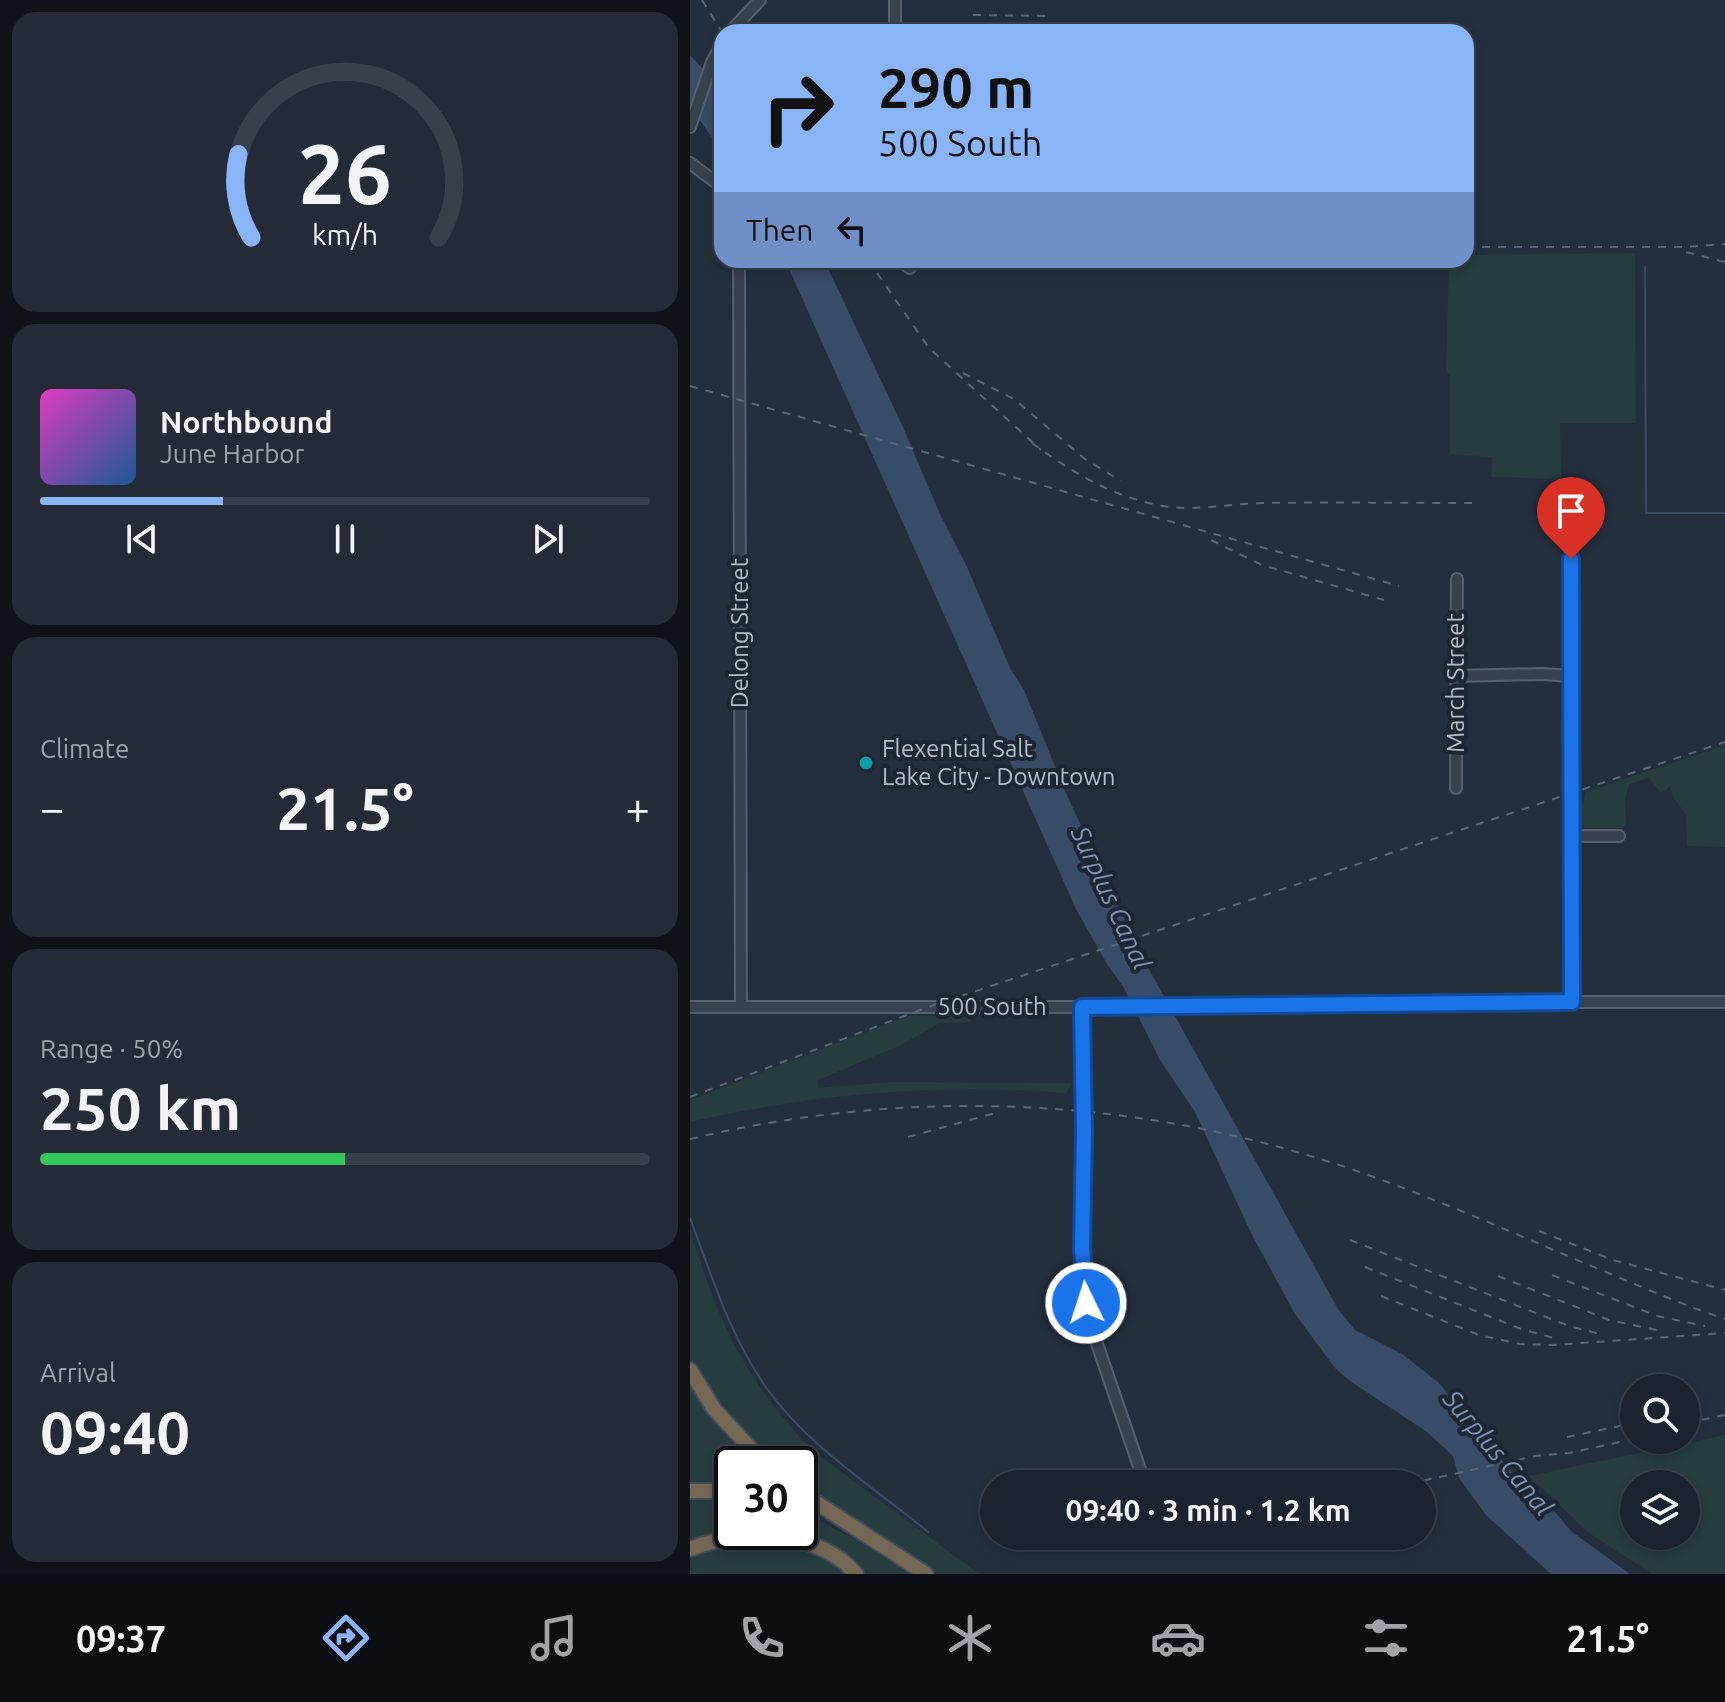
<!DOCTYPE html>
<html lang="en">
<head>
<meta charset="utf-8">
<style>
  body { margin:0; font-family:Ubuntu,sans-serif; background:#242b36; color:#f1f3f6; height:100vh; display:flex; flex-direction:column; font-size:30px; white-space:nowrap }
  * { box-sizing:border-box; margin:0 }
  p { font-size:26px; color:#a0a4aa }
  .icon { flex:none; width:44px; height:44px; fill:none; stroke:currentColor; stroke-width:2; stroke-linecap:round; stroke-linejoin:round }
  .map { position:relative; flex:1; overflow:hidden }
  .side { display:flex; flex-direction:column; gap:12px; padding:12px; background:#0f1319; width:690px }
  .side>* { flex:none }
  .guide { position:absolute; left:24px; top:24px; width:760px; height:244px; border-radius:24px; box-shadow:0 4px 12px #0003,0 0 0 2px #39404a; background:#8ab4f8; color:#111; overflow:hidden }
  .fabs { position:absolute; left:930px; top:1374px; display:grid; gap:16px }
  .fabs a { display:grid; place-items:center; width:80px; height:80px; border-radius:50%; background:#1b232e; box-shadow:0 4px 12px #0003,0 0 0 2px #39404a; font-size:40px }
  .speed { position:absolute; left:24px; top:1446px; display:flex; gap:16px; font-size:40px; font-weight:700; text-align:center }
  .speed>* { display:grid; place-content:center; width:104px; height:104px; border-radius:50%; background:#1b232e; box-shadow:0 4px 12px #0003,0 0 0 2px #39404a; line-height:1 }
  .speed .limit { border:4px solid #111; border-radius:12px; background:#fff; color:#111 }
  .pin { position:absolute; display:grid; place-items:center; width:68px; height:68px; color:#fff; margin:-82px -34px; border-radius:50% 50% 50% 0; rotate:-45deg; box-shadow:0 0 8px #0007 }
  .pin .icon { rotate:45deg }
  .me { position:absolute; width:88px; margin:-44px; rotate:356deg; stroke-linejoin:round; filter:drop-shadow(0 0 6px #0008) }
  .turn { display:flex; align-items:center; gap:28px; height:168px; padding:0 32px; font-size:36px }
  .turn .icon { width:104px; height:104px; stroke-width:2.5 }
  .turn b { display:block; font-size:56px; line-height:68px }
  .then { display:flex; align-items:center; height:76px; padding:0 32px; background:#0003; gap:16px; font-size:30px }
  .big { font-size:60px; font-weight:700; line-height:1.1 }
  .side .card { flex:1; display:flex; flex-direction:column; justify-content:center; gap:12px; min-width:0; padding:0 28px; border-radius:24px; background:#242b36 }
  .side .dial { align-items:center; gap:0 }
  .dial svg { height:208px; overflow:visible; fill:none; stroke:#39404a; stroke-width:7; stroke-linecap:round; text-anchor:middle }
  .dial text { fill:#f1f3f6; stroke:none }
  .song { display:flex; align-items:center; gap:24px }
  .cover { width:96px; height:96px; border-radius:12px; background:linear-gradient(135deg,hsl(310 70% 55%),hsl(210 70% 35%)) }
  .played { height:8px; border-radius:4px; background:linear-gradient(90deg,#8ab4f8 30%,#39404a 30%) }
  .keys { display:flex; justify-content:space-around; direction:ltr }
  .heat { display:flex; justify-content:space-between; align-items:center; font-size:44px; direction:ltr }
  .charge { height:12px; border-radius:6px; background:linear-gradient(90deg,#34c759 50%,#39404a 0) }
  .trip { position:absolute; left:290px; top:1470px; width:456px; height:80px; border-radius:40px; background:#1b232e; box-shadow:0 4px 12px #0003,0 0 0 2px #39404a; font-weight:700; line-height:80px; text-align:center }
  .tab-bar { display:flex; height:128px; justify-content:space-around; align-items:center; background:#0b0e12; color:#a0a4aa }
  .tab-bar .icon { width:56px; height:56px }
  .tab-bar .on { color:#8ab4f8 }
  .tab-bar b { font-size:36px; color:#f1f3f6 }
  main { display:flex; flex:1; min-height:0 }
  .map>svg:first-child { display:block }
</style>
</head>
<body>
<main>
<section class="side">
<div class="card dial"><svg viewBox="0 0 100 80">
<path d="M14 69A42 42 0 1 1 86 69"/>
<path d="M14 69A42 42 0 0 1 9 37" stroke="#8ab4f8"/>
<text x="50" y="56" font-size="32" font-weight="700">26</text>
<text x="50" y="72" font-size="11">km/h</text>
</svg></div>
<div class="card">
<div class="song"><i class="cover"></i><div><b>Northbound</b><p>June Harbor</p></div></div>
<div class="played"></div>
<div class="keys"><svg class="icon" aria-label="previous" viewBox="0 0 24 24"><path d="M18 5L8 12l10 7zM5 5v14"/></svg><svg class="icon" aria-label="pause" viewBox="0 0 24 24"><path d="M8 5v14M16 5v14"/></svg><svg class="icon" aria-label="next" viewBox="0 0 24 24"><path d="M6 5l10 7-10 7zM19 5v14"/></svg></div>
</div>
<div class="card"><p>Climate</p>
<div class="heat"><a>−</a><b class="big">21.5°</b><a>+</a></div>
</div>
<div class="card"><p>Range · 50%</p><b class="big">250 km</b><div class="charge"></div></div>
<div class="card"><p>Arrival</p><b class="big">09:40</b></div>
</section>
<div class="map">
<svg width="1035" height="1574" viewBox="0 0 1035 1574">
  <rect width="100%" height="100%" fill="#242f3e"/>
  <g fill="#263c3f" fill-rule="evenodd">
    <path d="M945 253 946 423H870L871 479 801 477 802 457 760 454V376L756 371 759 260H776V255Z"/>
    <path d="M1035 745V847L997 846 996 815 984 798 980 786 971 793 959 778 939 784 935 799 936 824 933 828H892L887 825 885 806 893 804 896 792Z"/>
    <path d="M218 1016H279L281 1022 250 1023 209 1046 128 1080 129 1088 203 1082 382 1083 376 1093C251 1083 122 1094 0 1122V1100Z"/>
    <path d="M0 1233C11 1262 20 1293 33 1321 54 1369 86 1413 122 1450L289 1574H246L110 1487V1464H82L72 1455 16 1388 0 1360Z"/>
    <path d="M0 1378 68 1464H42V1487L0 1486Z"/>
    <path d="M1035 1435V1574H962L899 1533 839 1476ZM996 1484V1536H944V1484Z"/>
    <path d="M0 1494 42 1495V1532H110V1512L165 1539 219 1574H175L154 1555 118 1540 0 1546Z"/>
    <path d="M71 1541 120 1549 163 1574H0V1554L11 1550Z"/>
  </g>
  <g fill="#394c67">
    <path d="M0 55 32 90V152L0 106Z"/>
    <path d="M95 260H134L213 427 249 512 277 567 320 668 334 690 375 791 451 955 648 1309 665 1330 712 1354 748 1382 833 1486 865 1512 882 1532 940 1574H861L796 1515 769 1478 763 1456 737 1432 660 1381 645 1368 605 1314 563 1237 505 1112 470 1060 434 988 417 964 386 909Z"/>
  </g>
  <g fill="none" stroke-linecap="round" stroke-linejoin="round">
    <g stroke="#394c67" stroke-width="2">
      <path d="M955 267 956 513H1035"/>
      <path d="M0 1218C22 1277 41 1339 78 1390 120 1448 184 1487 238 1532"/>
    </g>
    <g stroke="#565f6c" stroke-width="14">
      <g id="minor">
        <path d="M205 0V32"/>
        <path d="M40 32 70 0"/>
        <path d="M0 127 22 62 32 44"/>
        <path d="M0 163 32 187"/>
        <path d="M49 260 51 1007"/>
        <path d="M209 260 220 268"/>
        <path d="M766 676 852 674 881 676"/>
        <path d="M766 788 767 579"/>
        <path d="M881 836H929"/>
        <path d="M882 1002V542"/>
        <path d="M0 1007H508L727 1002H1035"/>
        <path d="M392 1007 394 1291 402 1329 455 1484"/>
      </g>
    </g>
    <g stroke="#434c59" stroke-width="18">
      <g id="highway">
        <path d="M0 1370 24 1409 75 1464"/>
        <path d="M0 1491H42"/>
        <path d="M110 1492 236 1574"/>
        <path d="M0 1549C50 1529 129 1530 166 1574"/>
      </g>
    </g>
    <use href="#minor" stroke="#38414e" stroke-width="10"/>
    <use href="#highway" stroke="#746855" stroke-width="14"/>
    <g stroke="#5a6575" stroke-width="2" stroke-dasharray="8 8" stroke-linecap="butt">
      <path d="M12 0 32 32"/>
      <path d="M283 15 363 16"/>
      <path d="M776 247H994L1035 244"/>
      <path d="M996 252 1035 262"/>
      <path d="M178 260 239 348 351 450"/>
      <path d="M273 373 324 399 395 459 431 481"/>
      <path d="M0 386 709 586"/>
      <path d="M342 443C380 471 421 496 468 505 503 512 537 504 572 503 643 502 715 503 786 503"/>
      <path d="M521 540 572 565 694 600"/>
      <path d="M0 1097 238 1007 1035 742"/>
      <path d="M218 1137 309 1112"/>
      <path d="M0 1139C226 1085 462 1097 681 1176 753 1202 824 1233 894 1263 941 1282 987 1303 1035 1319"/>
      <path d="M849 1231 923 1260 1035 1290"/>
      <path d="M660 1240 879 1326 914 1335"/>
      <path d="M675 1267 831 1329 864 1338"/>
      <path d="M862 1275 967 1316 1015 1326"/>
      <path d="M808 1276 919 1320 967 1330"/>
      <path d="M691 1296 789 1335 830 1344 863 1345 1035 1333"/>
      <path d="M996 1423 1035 1415"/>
      <path d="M877 1437 944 1423"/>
      <path d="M718 1484 845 1456 879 1453 944 1439"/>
      <path d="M475 1537 478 1536"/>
    </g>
  </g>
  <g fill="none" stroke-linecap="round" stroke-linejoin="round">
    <g stroke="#114b97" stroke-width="20">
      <path id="route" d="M396 1303 392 1248 394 1131 392 1007 882 1002 881 559"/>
    </g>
    <use href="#route" stroke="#1a73e8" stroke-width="14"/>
  </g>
  <circle fill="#0f9aa8" stroke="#1d2633" stroke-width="3" cx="176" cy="763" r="8"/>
  <g text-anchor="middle" stroke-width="8" stroke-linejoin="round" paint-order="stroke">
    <g font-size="24" fill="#b4bcc9" stroke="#1d2633">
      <text transform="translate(50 633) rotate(-90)" y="8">Delong Street</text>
      <text transform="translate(766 683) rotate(-90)" y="8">March Street</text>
      <text x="302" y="1015">500 South</text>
    </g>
    <g font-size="24" fill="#b4bcc9" stroke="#1d2633" text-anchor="start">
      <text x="192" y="757">Flexential Salt<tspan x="192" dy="28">Lake City - Downtown</tspan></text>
    </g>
    <g font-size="26" font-style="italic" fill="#7c92b1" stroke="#1d2633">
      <text transform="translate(421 898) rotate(65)" y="9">Surplus Canal</text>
      <text transform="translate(808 1453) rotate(50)" y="9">Surplus Canal</text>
    </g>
  </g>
</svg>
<div class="fabs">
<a><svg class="icon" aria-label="search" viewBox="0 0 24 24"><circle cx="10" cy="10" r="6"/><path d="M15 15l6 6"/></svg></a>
<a><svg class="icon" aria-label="layers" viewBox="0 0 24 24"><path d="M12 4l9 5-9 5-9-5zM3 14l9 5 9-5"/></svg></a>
</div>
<div class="speed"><div class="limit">30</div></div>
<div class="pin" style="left:881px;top:559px;background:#d93025"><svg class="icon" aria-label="arrive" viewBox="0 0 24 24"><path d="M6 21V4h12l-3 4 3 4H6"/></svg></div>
<svg class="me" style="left:396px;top:1303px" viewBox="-20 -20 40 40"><circle r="17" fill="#1a73e8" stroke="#fff" stroke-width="3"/><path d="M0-11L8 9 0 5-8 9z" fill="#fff"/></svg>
<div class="trip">09:40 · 3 min · 1.2 km</div>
<div class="guide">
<div class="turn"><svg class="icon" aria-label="right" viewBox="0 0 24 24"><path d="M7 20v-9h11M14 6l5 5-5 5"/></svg><div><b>290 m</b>500 South</div></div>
<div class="then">Then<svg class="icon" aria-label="left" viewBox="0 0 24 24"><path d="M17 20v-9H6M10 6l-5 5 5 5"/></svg></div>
</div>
</div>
</main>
<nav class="tab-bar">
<b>09:37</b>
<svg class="icon on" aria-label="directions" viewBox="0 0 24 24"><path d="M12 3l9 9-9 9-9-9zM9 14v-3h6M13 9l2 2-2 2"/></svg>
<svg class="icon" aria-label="music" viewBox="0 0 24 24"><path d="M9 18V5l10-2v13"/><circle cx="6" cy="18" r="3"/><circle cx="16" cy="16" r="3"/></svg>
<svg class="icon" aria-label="phone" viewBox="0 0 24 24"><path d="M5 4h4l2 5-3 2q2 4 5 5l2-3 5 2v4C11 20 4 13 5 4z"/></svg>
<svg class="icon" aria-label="climate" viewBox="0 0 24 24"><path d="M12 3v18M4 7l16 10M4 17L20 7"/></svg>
<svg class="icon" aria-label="car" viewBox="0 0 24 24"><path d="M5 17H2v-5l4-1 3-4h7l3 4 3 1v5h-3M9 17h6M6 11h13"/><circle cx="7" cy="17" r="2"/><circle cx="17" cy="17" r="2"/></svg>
<svg class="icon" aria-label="filters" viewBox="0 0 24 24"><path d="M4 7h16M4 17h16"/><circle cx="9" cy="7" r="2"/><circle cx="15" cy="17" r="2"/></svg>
<b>21.5°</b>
</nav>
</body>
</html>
